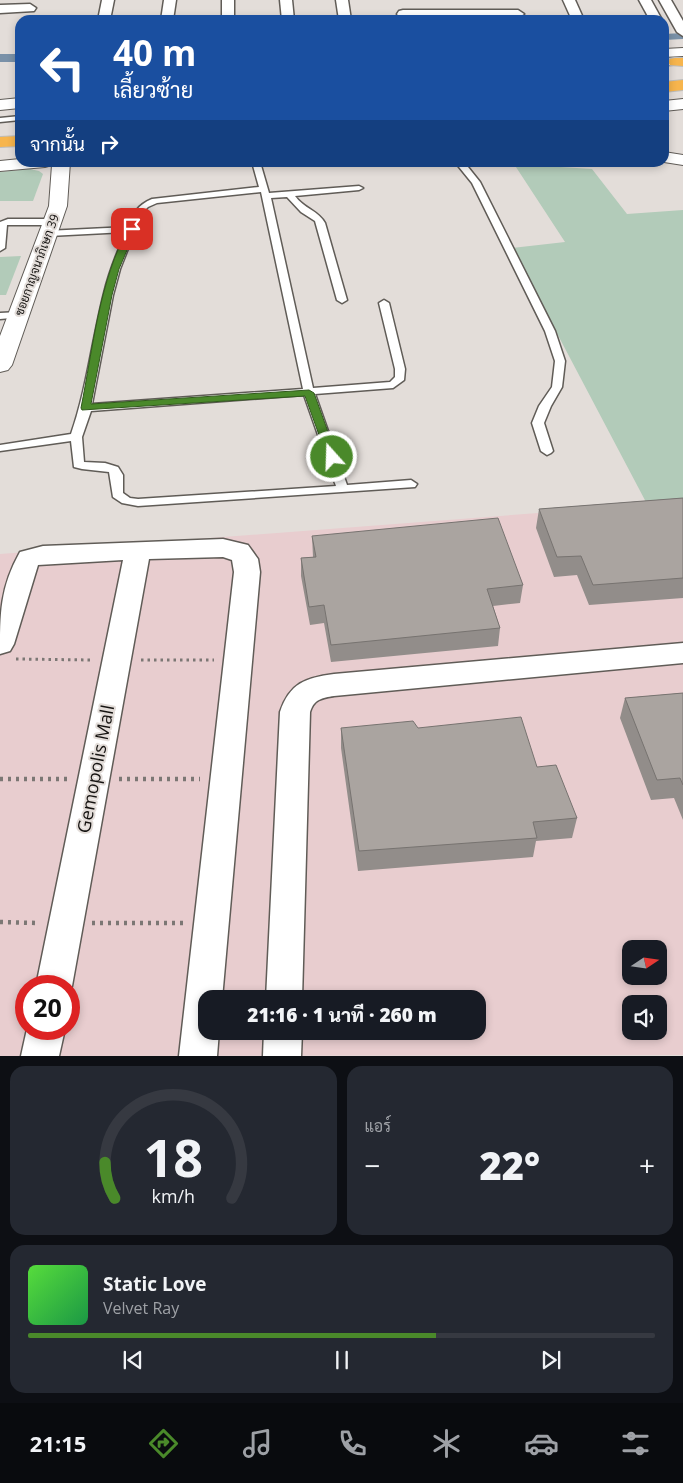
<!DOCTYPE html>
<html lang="th">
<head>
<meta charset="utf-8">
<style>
  body { margin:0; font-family:"Open Sans",Sarabun,sans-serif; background:#242831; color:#f1f3f6; height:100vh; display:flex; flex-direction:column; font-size:19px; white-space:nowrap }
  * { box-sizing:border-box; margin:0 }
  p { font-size:16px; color:#9ea1a6 }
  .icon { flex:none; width:28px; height:28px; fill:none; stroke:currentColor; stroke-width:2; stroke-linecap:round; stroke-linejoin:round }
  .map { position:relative; height:1056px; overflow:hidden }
  .side { display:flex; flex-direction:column; gap:10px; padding:10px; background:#0d0f14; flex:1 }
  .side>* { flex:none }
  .hud { position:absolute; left:15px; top:15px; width:654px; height:152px; border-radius:15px; box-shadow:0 2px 8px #0003; background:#1a4fa0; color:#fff; overflow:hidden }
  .needle { width:32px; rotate:77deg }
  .tools { position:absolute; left:622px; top:940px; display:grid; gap:10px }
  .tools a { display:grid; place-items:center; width:45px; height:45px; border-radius:10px; background:#171b24; box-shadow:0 2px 8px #0003; font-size:25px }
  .speed { position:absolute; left:15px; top:975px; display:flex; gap:10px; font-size:25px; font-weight:700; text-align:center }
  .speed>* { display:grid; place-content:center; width:65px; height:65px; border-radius:50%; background:#171b24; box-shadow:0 2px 8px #0003; line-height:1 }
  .speed .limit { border:8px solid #d22; background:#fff; color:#111 }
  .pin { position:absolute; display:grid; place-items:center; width:42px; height:42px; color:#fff; margin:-21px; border-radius:10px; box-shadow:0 2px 8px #0006 }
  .me { position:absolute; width:55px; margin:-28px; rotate:340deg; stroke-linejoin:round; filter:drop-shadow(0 0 4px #0008) }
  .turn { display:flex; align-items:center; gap:18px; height:105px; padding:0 15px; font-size:22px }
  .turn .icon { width:65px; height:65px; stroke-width:2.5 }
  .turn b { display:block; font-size:35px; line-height:42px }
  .then { display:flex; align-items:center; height:48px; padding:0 15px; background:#0003; gap:10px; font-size:19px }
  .big { font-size:38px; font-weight:800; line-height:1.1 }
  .side .widget { flex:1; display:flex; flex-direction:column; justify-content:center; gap:8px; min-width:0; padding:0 18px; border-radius:15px; background:#242831 }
  .side .dial { align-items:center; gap:0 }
  .dial svg { height:130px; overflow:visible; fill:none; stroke:#363941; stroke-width:7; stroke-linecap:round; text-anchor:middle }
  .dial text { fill:#f1f3f6; stroke:none }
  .song { display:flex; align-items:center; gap:15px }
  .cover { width:60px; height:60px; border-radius:8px; background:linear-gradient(135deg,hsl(110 70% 55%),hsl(140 70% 35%)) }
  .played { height:5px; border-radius:2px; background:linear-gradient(90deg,#4a892a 65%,#363941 65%) }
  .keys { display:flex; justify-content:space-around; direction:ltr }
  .heat { display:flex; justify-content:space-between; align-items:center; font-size:28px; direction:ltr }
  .side .tiles { flex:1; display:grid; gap:10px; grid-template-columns:1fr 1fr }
  .widget:last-child { grid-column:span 2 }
  .trip { position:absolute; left:198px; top:990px; width:288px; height:50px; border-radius:15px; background:#171b24; box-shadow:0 2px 8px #0003; font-weight:800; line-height:50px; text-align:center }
  .menu { display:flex; height:80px; justify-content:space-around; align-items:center; background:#090b0e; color:#9ea1a6 }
  .menu .icon { width:35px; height:35px }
  .menu .on { color:#4a892a }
  .menu b { font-size:22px; color:#f1f3f6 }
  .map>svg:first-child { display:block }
</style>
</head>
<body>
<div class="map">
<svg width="683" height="1056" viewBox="0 0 683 1056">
  <rect width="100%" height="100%" fill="#e3ddd9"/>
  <path fill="#e8cdcf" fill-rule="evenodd" d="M683 502V1055L0 1056V554ZM631 949H659V976H631ZM26 986H69V1029H26ZM206 999H476V1031H206ZM631 1004H659V1031H631Z"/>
  <g fill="#b2cbb9">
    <path d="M514 164 592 169 627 214 683 210V502L647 504 512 248 565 242Z"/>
    <path d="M30 169 39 171 43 174 33 201H0V172Z"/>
    <path d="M21 256 6 295H0V257Z"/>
  </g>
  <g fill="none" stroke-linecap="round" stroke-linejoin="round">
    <g fill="#7a91a8" fill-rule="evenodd">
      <path d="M683 33V39L664 40V34Z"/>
      <rect x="0" y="54" width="20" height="8"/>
    </g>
    <g stroke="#605c57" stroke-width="3">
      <g id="lane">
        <path d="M683 60V64L664 65V61Z"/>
        <path d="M20 116V120L0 122V118Z"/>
        <path d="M252 162H260L269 193 359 186 363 188 359 190 295 196C303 208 319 211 325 223L347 300 342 303 337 300 315 221 301 212 287 197 271 198 313 388 390 382 395 377V369L379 303 384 300 389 303 405 369 404 380 393 388 315 394 347 485 411 480 417 484 415 487 138 506 122 503 113 497 109 472 82 469 74 467 71 441 0 451V445L71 434C87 388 92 340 104 293 109 272 117 252 126 232L49 236 45 233 46 231 128 227C133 213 138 205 152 199L259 187ZM261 192 303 389 92 404 113 295 120 269 142 213 148 207 157 203ZM304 395 336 486 138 499 130 498 123 493V475L118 467 105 463 84 462 82 437 91 411Z"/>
        <path d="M455 162H464L480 182 555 331 565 361 562 387 551 406 544 423 553 451 551 453 547 455 541 451 532 423 539 406 552 387 555 361 545 331 472 183Z"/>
        <path d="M8 219H53L57 222 53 225H7L5 248 0 251V222Z"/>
        <path d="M19 312 24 315 22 317 0 319V313Z"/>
      </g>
    </g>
    <g stroke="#605c57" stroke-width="3">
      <g id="street">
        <path d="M102 0H114L110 20H98Z"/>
        <path d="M164 0H176L173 20H161Z"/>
        <rect x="222" y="0" width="12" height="20"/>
        <path d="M280 0H292L294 20H282Z"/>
        <path d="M336 0H348L351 20H339Z"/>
        <path d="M563 0H575L584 20H572Z"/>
        <path d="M639 0H651L662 20H650Z"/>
        <path d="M659 0H671L683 21V36L677 32Z"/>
        <path d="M30 4 36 8 34 11 0 13V5Z"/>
        <path d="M403 10H518L524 14 518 18 399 17 397 14 399 11Z"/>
        <path d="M223 539 248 545 258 559 260 572 222 999H206V1031H219L217 1056H179L234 572 232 560 223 557 149 559 72 986 69 994V986H36L123 560 38 565 14 644 10 651 0 654C0 613 0 588 20 552L43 546Z"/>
        <path d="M683 643V663L334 696C322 698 314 699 310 712L302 999H266L280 712C290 683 305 678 334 674Z"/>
        <path d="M27 1029H65L59 1056H21Z"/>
        <path d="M264 1031H302L301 1056H263Z"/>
      </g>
    </g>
    <g stroke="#605c57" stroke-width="2">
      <g id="secondary">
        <path d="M683 48V56L664 57V49Z"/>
        <path d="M20 98V108L0 110V100Z"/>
        <path d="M683 99V109L664 111V101Z"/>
        <path d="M664 152 683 155V165L664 162Z"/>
        <path d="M20 159V162H70L67 206 12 365 8 370 0 372V336L49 206 52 165 45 167 0 171V161Z"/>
      </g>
    </g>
    <g stroke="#bdbdbc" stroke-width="2">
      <g id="highway">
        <path d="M675 58H683V66L670 65 668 62 670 59Z"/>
        <path d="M683 80V90L664 92V82Z"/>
        <path d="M20 136V146L0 147V137Z"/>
      </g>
    </g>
    <g stroke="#7b7774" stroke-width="3" stroke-dasharray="2.5 4" stroke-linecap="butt">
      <path d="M16 659 92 660"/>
      <path d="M141 660H214"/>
    </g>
    <g stroke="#7b7774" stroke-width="4.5" stroke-dasharray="3 5" stroke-linecap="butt">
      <path d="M0 779H68"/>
      <path d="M119 779H200"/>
      <path d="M0 922 38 923"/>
      <path d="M92 923H183"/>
    </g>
    <use href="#lane" fill="#fff" fill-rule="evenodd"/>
    <use href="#street" fill="#fff" fill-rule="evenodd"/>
    <use href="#secondary" fill="#fff" fill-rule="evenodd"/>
    <use href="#highway" fill="#f7b54d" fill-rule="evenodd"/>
  </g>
  <g fill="#928d8a">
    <path d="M683 498V598L589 605 577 575 554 577 536 528 539 509Z"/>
    <path d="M312 536 523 585 520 603 493 606 500 628 498 646 331 662 324 623 310 625 301 576V558L313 557Z"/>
    <path d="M683 693V820L674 798 651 800 620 718 625 698Z"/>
    <path d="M341 728H418L537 767 577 818 572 838 536 841 533 857 358 871 341 748Z"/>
  </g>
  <g fill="#aaa4a0" stroke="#777370">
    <path d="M683 498V578L593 585 581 556 557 557 539 509Z"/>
    <path d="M498 518 523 585 487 589 500 628 331 645 324 605 309 607 301 558 316 557 312 536Z"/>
    <path d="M683 693V785L680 778 657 780 625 698Z"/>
    <path d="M521 717 537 767 556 765 577 818 533 822 537 838 359 851 341 728 413 721 418 728Z"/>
  </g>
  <path fill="#4a892a" stroke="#30591b" d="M129 227 136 229 119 269 112 295 91 404 309 390 314 393 337 457 336 459 332 460 327 457 305 396 82 410 81 408C93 348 99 281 129 227Z"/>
  <g text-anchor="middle" stroke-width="4" stroke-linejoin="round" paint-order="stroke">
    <g font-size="12" fill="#151311" stroke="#e3ddd9">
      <text transform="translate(37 265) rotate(-70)" y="4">ซอยกาญจนาภิเษก 39</text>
    </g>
    <g font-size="18" fill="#151311" stroke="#e3ddd9">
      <text transform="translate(96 769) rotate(-79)" y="6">Gemopolis Mall</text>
    </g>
  </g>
</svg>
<div class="tools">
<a><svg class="needle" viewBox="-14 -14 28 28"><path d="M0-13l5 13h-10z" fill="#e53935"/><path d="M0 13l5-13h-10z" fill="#9ea1a6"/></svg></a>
<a><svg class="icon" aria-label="sound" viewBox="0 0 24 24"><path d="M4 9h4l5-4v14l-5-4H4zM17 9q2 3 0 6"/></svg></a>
</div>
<div class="speed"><div class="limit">20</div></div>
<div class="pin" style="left:132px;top:229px;background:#d93025"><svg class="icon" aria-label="arrive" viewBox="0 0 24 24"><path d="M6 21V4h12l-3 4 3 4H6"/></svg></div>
<svg class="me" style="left:332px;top:457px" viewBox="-20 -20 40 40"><circle r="17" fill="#4a892a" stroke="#fff" stroke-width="3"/><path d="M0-11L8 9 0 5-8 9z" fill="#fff"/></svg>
<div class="trip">21:16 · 1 นาที · 260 m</div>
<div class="hud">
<div class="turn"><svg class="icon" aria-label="left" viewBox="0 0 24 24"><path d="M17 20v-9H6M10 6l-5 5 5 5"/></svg><div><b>40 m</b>เลี้ยวซ้าย</div></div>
<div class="then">จากนั้น<svg class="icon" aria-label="right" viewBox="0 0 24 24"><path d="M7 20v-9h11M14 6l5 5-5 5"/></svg></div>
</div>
</div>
<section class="side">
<div class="tiles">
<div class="widget dial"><svg viewBox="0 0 100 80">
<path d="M14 69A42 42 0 1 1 86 69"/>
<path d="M14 69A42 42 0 0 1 8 47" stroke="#4a892a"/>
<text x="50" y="56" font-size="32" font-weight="700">18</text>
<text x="50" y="72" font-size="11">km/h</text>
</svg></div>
<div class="widget"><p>แอร์</p>
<div class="heat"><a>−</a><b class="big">22°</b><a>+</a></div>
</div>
<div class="widget">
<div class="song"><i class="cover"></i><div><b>Static Love</b><p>Velvet Ray</p></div></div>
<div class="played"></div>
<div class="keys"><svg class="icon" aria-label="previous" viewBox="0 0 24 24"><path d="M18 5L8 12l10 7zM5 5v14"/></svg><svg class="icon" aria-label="pause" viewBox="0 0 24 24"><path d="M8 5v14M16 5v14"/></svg><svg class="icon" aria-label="next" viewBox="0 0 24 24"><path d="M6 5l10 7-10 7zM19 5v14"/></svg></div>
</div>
</div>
</section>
<nav class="menu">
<b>21:15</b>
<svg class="icon on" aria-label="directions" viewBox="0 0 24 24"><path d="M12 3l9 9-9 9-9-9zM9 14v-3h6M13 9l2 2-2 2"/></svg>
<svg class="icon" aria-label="music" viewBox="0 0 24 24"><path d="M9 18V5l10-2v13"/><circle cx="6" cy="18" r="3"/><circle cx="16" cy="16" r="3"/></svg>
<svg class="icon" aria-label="phone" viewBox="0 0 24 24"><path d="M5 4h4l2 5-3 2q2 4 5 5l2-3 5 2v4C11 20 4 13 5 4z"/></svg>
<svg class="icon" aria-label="climate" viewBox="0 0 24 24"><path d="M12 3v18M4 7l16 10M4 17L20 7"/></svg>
<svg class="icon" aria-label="car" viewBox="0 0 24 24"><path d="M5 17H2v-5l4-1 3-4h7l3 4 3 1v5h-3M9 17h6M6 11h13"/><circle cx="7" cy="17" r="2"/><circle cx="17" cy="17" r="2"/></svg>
<svg class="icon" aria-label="filters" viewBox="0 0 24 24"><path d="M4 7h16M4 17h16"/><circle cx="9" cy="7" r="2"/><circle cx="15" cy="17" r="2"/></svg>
</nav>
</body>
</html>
